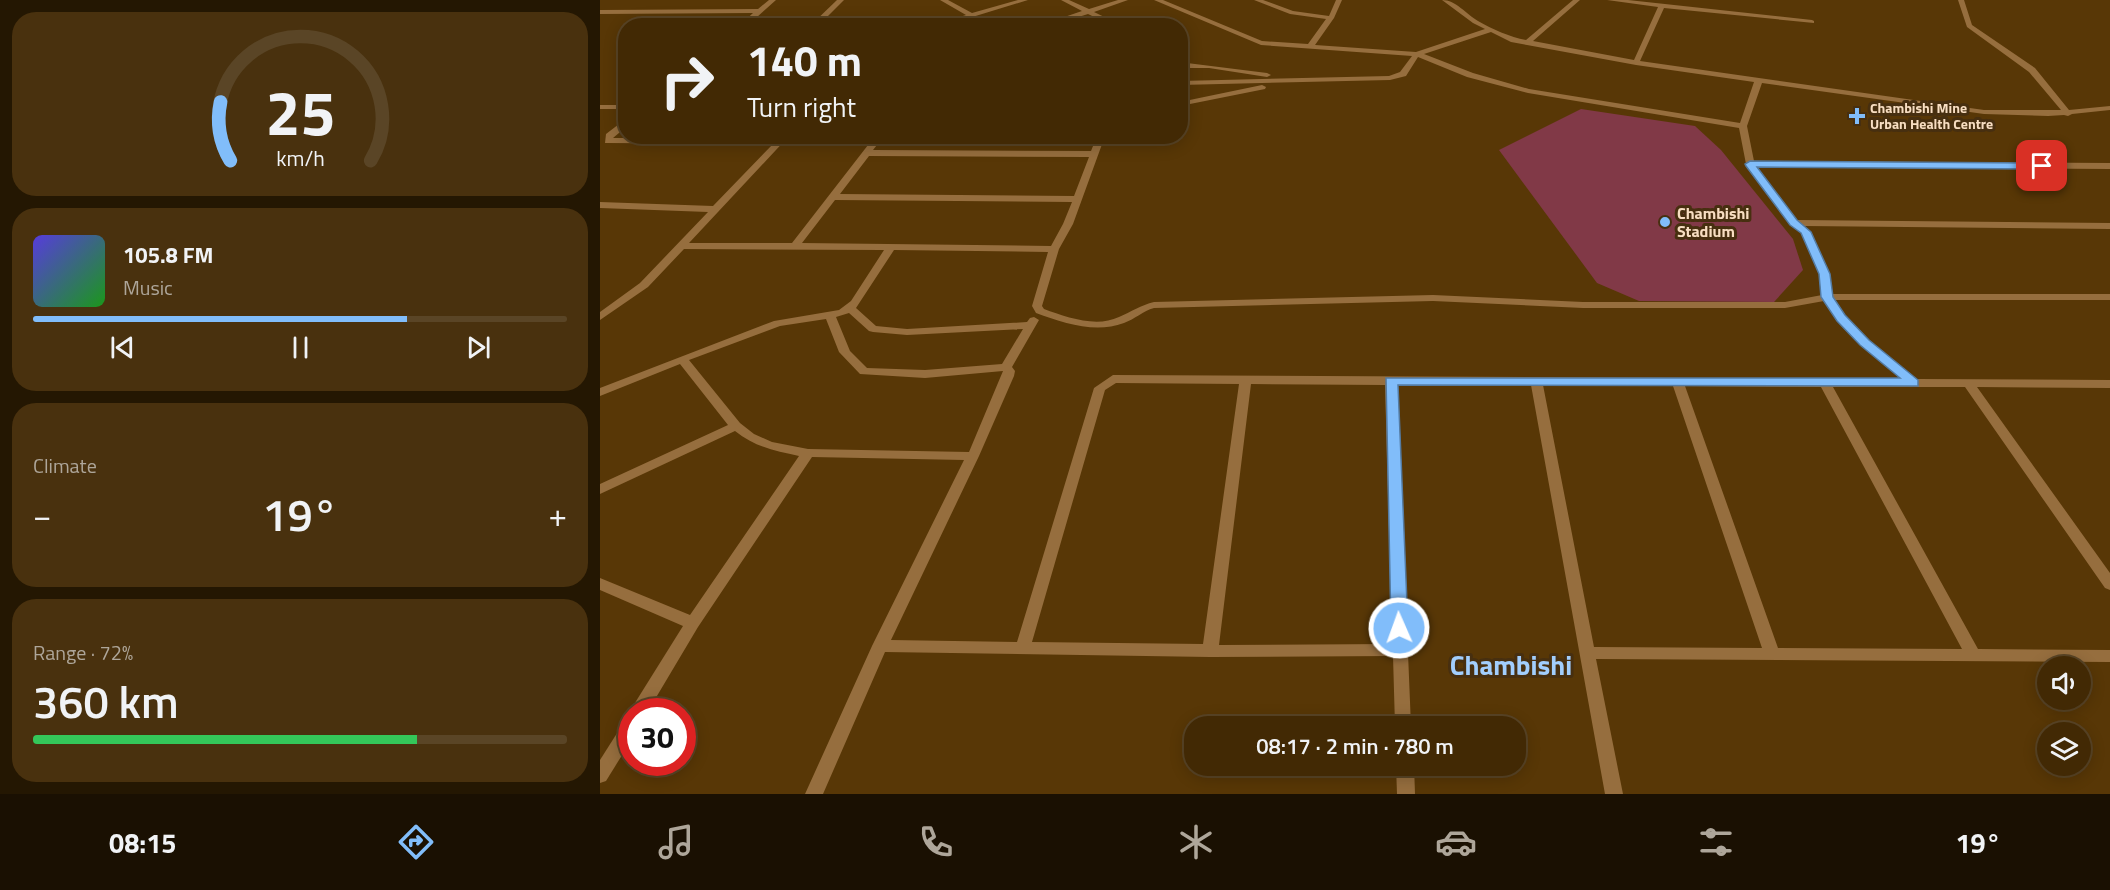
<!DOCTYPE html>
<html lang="en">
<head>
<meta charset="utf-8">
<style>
  body { margin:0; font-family:"Titillium Web",sans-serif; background:#49310e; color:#f1f3f6; height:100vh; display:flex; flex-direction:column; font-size:22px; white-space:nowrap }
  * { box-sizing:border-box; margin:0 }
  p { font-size:20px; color:#aea69a }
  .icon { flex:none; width:33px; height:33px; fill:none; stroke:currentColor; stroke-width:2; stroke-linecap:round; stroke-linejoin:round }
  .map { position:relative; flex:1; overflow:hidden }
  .sheet { display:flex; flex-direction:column; gap:12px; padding:12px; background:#241702; width:600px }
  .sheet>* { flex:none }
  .guide { position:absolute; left:18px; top:18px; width:570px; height:126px; border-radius:24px; box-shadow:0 3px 15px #0003,0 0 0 2px #5a4526; background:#422904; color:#f1f3f6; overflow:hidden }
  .fabs { position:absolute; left:1437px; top:656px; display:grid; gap:12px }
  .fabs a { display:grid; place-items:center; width:54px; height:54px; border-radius:50%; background:#422904; box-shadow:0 3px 15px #0003,0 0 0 2px #5a4526; font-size:30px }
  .speed { position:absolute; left:18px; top:698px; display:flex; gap:12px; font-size:30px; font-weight:700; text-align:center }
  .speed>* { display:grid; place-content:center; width:78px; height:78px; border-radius:50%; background:#422904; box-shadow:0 3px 15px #0003,0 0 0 2px #5a4526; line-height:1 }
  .speed .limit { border:9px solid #d22; background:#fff; color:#111 }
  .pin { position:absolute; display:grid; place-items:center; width:51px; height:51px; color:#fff; margin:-26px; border-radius:12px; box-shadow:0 3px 9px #0006 }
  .me { position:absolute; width:66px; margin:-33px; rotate:358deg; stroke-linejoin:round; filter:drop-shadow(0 0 4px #0008) }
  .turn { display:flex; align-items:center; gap:21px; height:126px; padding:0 30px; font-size:27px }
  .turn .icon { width:78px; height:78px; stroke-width:2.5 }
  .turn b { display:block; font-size:42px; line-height:51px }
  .big { font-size:45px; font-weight:600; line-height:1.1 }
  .sheet .card { flex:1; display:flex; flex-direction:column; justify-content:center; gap:9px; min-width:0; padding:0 21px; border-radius:24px; background:#49310e }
  .sheet .dial { align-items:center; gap:0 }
  .dial svg { height:156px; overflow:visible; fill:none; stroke:#5a4526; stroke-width:7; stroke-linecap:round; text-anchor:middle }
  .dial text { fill:#f1f3f6; stroke:none }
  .song { display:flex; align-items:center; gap:18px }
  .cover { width:72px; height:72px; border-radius:9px; background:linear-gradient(135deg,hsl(250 70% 55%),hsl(120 70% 35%)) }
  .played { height:6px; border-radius:3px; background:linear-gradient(90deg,#81bdfa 70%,#5a4526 70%) }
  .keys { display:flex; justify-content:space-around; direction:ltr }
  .heat { display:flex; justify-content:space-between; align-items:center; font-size:33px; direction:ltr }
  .charge { height:9px; border-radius:4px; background:linear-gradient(90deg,#34c759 72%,#5a4526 0) }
  .trip { position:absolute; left:584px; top:716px; width:342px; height:60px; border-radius:24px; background:#422904; box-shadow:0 3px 15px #0003,0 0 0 2px #5a4526; font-weight:600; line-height:60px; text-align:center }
  .tabs { display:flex; height:96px; justify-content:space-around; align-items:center; background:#1a1002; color:#aea69a }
  .tabs .icon { width:42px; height:42px }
  .tabs .on { color:#81bdfa }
  .tabs b { font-size:27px; color:#f1f3f6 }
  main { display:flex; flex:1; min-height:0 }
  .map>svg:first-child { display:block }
</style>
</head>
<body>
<main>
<section class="sheet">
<div class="card dial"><svg viewBox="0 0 100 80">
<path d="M14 69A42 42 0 1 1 86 69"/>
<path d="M14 69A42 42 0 0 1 9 39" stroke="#81bdfa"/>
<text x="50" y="56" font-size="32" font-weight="700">25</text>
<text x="50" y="72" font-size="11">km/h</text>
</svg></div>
<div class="card">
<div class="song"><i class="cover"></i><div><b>105.8 FM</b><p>Music</p></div></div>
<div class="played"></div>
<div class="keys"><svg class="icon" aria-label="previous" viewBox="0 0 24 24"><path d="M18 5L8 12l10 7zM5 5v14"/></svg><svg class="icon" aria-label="pause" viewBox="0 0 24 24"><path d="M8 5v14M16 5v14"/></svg><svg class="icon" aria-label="next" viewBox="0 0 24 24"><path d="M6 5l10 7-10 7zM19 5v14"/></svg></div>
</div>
<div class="card"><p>Climate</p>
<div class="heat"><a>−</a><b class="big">19°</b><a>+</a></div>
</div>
<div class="card"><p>Range · 72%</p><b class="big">360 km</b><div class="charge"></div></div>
</section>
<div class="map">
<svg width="1510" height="794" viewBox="0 0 1510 794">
  <rect width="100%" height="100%" fill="#583706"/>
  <path fill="#813947" d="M981 109 1095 126 1121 150 1193 239 1203 270 1174 302 1039 301 997 283 899 150Z"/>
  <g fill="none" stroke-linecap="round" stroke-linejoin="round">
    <g fill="#966e3e" fill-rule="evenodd">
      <path d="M169 0H176L147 26H139L153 13 0 14V10L158 9Z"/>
      <path d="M237 0H244L218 26H210Z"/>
      <path d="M340 0H348L372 13 418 0H428L343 26H331L366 15Z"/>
      <path d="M461 0H469L489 9 518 0H528L494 12 523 26H513L488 14 450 26H438L482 11Z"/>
      <path d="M554 0H563L662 41 708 44 726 19 690 14 654 0H663L693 11 729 16 736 0H742L734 18 715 45 816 52 885 29 873 23 842 0C856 0 866 14 878 21 892 29 910 37 926 40L973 0H980L933 41 1034 60 1058 7 1007 0H1028L1212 20 1214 21V23L1064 8 1040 61 1384 110H1461L1429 72 1367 27 1358 0H1364L1372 25 1435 68 1469 110 1510 106V110L1472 114 1468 116 1464 115 1448 116 1384 114 1162 83 1147 126 1154 161 1510 163V169L1157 167 1197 220 1510 223V229L1204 226 1210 232 1230 274 1232 294H1510V300H1234L1245 316 1269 341 1317 379 1510 380V388L1377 387 1510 573V590L1505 588 1365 387H1233L1378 649 1510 650V662L996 659 1023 794H1005L931 385H797L811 726H795L793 656 610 657 285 652 223 794H205L272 646 364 460 212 457 98 627 48 711 32 712 33 706 83 626 0 590V578L90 615 199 456C175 451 155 447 135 431L0 494V484L128 425 80 364 0 396V388L174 321 239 310 251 301 284 250 84 249 48 287 0 320V312L40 283 108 212 0 208V202L113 206 173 144 5 143 6 134 23 121H26V127L13 138H178L180 136H189L89 243H192L275 136H284L273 150 491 151 497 136H505L473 224 459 249 442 306 444 309C466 317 496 328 519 317 531 312 541 305 554 302L833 295 983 302H1185L1222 295 1220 274 1201 233 1191 225 1146 164 1139 128 928 93 867 77 818 57 806 76 790 80 580 85V81L789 76 800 72 812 56 661 45ZM891 32 911 42 927 45 1036 65 1154 82 1140 123 929 89 873 73 824 54ZM269 156 489 157 474 196 240 194ZM235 200 472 202 463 224 451 246 202 243ZM294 250 448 252 432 306 436 313C464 323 495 334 524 323 535 319 543 311 554 308L833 301 983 308H1185L1224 301C1245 333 1273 355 1302 379L513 375 494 388 417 642 291 640 379 456 414 376 415 371 412 367 439 320 434 317 430 318 427 322 307 329 276 326 256 308ZM249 313 269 331 273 332 307 335 423 329 402 364 325 370 267 368 250 351 236 317ZM226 319 239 352 260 374 325 378 403 371 369 452 208 449 172 442 154 434 140 423 89 360 180 326ZM516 383 639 384 603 644 432 642 505 390ZM651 384 785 385 792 644 619 645ZM943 385 1073 386 1162 648 994 647ZM1085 386 1221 387 1362 649 1178 648Z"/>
      <path d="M587 63 667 73 671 75 667 77 609 68H580V64Z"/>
      <path d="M662 85 666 87 665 89 580 106V102Z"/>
      <rect x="0" y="105" width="26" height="4"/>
      <path d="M32 717V739L6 781 0 783V760L26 719Z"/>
      <path d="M796 765H814L815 794H797Z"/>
    </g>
  </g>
  <path fill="#81bdfa" stroke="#547ba2" stroke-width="1.5" d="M1150 161 1442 163 1447 166 1442 169 1157 167 1197 220 1211 232 1230 274 1233 297 1245 315 1269 340 1318 380V386L798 385 808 628 805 633H793L791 628 786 378H1300L1260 345 1237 321 1221 297 1219 274 1201 233 1190 225 1146 166 1145 164Z"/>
  <g fill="#81bdfa" stroke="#472f10" stroke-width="2">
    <path d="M1254 107h6v6h6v6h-6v6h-6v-6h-6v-6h6z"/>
    <circle cx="1065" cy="222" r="6"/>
  </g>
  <g text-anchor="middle" stroke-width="6" stroke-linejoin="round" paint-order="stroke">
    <g font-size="14" font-weight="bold" fill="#f8dec2" stroke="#472f10" text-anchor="start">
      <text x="1270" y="113">Chambishi Mine<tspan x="1270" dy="16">Urban Health Centre</tspan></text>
    </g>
    <g font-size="16" font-weight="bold" fill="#f8dec2" stroke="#472f10" text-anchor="start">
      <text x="1077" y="219">Chambishi<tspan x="1077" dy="18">Stadium</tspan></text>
    </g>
    <g font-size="27" font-weight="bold" fill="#a2cefd" stroke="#472f10">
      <text x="911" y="675">Chambishi</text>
    </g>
  </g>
</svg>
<div class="fabs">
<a><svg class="icon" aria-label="sound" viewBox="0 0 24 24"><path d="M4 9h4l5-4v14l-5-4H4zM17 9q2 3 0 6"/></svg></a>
<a><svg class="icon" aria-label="layers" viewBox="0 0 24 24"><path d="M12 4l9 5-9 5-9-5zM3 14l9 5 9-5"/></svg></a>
</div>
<div class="speed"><div class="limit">30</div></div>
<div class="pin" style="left:1442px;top:166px;background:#d93025"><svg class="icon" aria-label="arrive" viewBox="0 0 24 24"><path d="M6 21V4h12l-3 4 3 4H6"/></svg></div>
<svg class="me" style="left:799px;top:628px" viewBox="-20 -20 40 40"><circle r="17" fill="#81bdfa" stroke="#fff" stroke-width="3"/><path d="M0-11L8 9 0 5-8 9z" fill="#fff"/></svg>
<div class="trip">08:17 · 2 min · 780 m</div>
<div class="guide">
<div class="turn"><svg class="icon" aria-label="right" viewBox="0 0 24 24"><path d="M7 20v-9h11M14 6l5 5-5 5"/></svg><div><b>140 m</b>Turn right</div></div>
</div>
</div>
</main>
<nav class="tabs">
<b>08:15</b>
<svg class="icon on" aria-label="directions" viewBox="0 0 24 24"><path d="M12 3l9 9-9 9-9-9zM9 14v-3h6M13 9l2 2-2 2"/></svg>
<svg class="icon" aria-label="music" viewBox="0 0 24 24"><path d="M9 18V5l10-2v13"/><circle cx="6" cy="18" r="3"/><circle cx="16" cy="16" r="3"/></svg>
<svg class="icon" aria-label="phone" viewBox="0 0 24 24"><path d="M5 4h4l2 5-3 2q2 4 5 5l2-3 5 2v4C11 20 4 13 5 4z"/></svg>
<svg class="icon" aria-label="climate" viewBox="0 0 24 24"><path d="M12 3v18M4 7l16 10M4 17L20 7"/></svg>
<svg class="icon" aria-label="car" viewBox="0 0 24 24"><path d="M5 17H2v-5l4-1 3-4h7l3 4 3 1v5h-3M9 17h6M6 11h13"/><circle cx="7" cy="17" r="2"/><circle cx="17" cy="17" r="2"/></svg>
<svg class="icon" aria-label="filters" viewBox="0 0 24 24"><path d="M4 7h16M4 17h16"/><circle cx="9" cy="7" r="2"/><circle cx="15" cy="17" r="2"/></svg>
<b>19°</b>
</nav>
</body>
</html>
